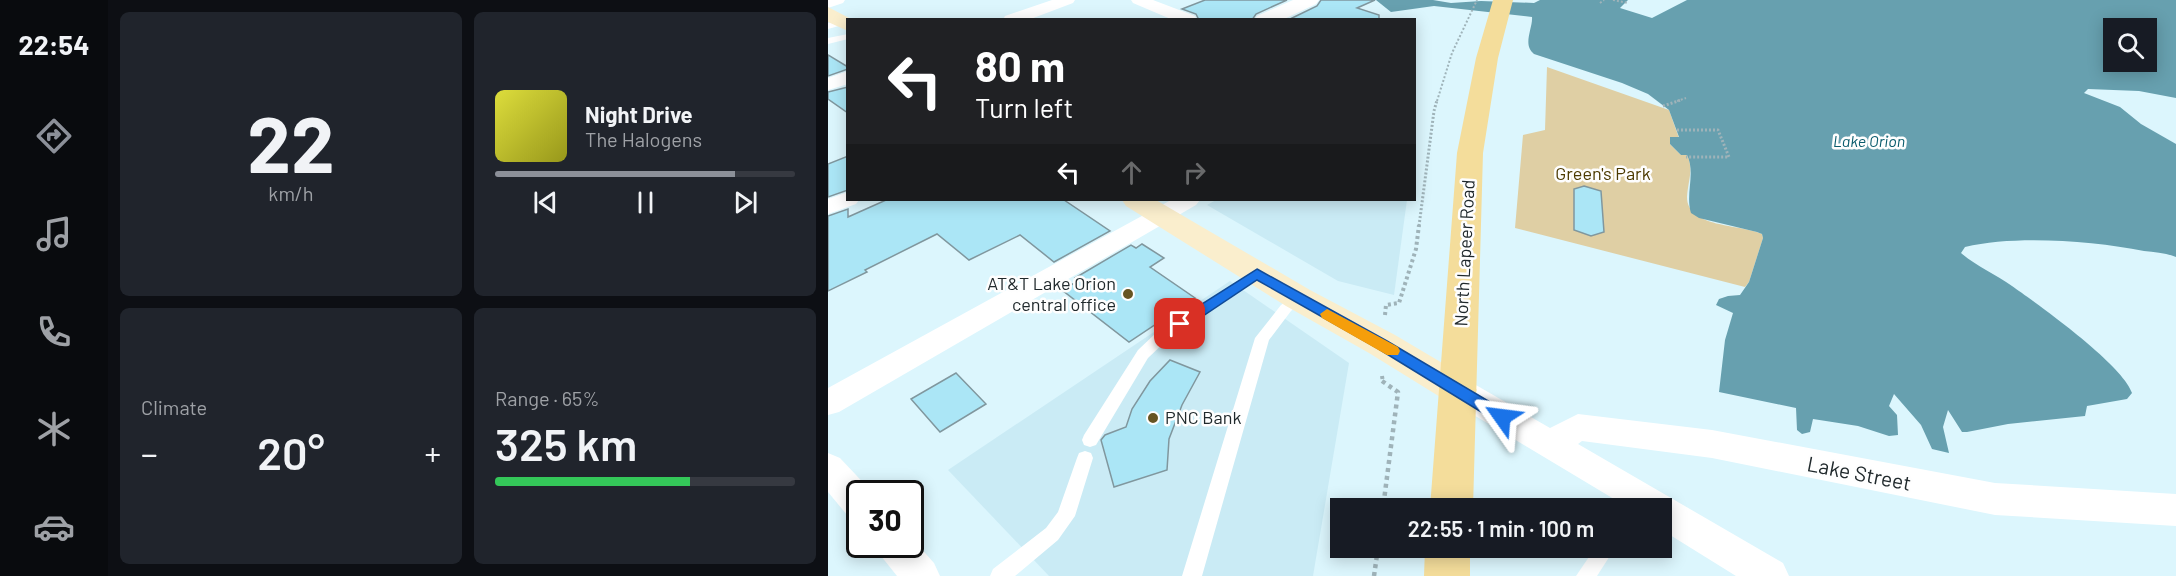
<!DOCTYPE html>
<html lang="en">
<head>
<meta charset="utf-8">
<style>
  body { margin:0; font-family:Barlow,sans-serif; background:#20242c; color:#f1f3f6; height:100vh; display:flex; flex-direction:column; font-size:22px; white-space:nowrap }
  * { box-sizing:border-box; margin:0 }
  p { font-size:20px; color:#9ea1a6 }
  .icon { flex:none; width:33px; height:33px; fill:none; stroke:currentColor; stroke-width:2; stroke-linecap:round; stroke-linejoin:round }
  .map { position:relative; flex:1; overflow:hidden }
  .drawer { display:flex; flex-direction:column; gap:12px; padding:12px; background:#0d0f14; width:720px }
  .drawer>* { flex:none }
  .hud { position:absolute; left:18px; top:18px; width:570px; height:183px; border-radius:0px; box-shadow:0 3px 15px #0003; background:#202124; color:#fff; overflow:hidden }
  .tools { position:absolute; left:1275px; top:18px; display:grid; gap:12px }
  .tools a { display:grid; place-items:center; width:54px; height:54px; border-radius:0px; background:#171b24; box-shadow:0 3px 15px #0003; font-size:30px }
  .speed { position:absolute; left:18px; top:480px; display:flex; gap:12px; font-size:30px; font-weight:700; text-align:center }
  .speed>* { display:grid; place-content:center; width:78px; height:78px; border-radius:50%; background:#171b24; box-shadow:0 3px 15px #0003; line-height:1 }
  .speed .limit { border:3px solid #111; border-radius:9px; background:#fff; color:#111 }
  .pin { position:absolute; display:grid; place-items:center; width:51px; height:51px; color:#fff; margin:-26px; border-radius:12px; box-shadow:0 3px 9px #0006 }
  .me { position:absolute; width:66px; margin:-33px; rotate:301deg; stroke-linejoin:round; filter:drop-shadow(0 0 4px #0008) }
  .turn { display:flex; align-items:center; gap:21px; height:126px; padding:0 30px; font-size:27px }
  .turn .icon { width:78px; height:78px; stroke-width:2.5 }
  .turn b { display:block; font-size:42px; line-height:51px }
  .lanes { display:flex; align-items:center; height:57px; padding:0 30px; background:#0003; justify-content:center; gap:30px; direction:ltr }
  .lanes .off { opacity:.35 }
  .big { font-size:45px; font-weight:600; line-height:1.1 }
  .drawer .card { flex:1; display:flex; flex-direction:column; justify-content:center; gap:9px; min-width:0; padding:0 21px; border-radius:9px; background:#20242c }
  .drawer .dial { align-items:center; gap:0 }
  .dial b { font-size:78px; line-height:1 }
  .song { display:flex; align-items:center; gap:18px }
  .cover { width:72px; height:72px; border-radius:9px; background:linear-gradient(135deg,hsl(60 70% 55%),hsl(60 70% 35%)) }
  .played { height:6px; border-radius:3px; background:linear-gradient(90deg,#8c9099 80%,#363941 80%) }
  .keys { display:flex; justify-content:space-around; direction:ltr }
  .heat { display:flex; justify-content:space-between; align-items:center; font-size:33px; direction:ltr }
  .charge { height:9px; border-radius:4px; background:linear-gradient(90deg,#34c759 65%,#363941 0) }
  .drawer .tiles { flex:1; display:grid; gap:12px; grid-template-columns:repeat(2,1fr) }
  .trip { position:absolute; left:502px; top:498px; width:342px; height:60px; border-radius:0px; background:#171b24; box-shadow:0 3px 15px #0003; font-weight:600; line-height:60px; text-align:center }
  main { display:flex; flex:1; min-height:0 }
  .dock { display:flex; flex-direction:column; width:108px; justify-content:space-around; align-items:center; background:#090b0e; color:#9ea1a6 }
  .dock .icon { width:42px; height:42px }
  .dock .current { color:#8c9099 }
  .dock b { font-size:27px; color:#f1f3f6 }
  .map>svg:first-child { display:block }
</style>
</head>
<body>
<main>
<nav class="dock">
<b>22:54</b>
<svg class="icon current" aria-label="directions" viewBox="0 0 24 24"><path d="M12 3l9 9-9 9-9-9zM9 14v-3h6M13 9l2 2-2 2"/></svg>
<svg class="icon" aria-label="music" viewBox="0 0 24 24"><path d="M9 18V5l10-2v13"/><circle cx="6" cy="18" r="3"/><circle cx="16" cy="16" r="3"/></svg>
<svg class="icon" aria-label="phone" viewBox="0 0 24 24"><path d="M5 4h4l2 5-3 2q2 4 5 5l2-3 5 2v4C11 20 4 13 5 4z"/></svg>
<svg class="icon" aria-label="climate" viewBox="0 0 24 24"><path d="M12 3v18M4 7l16 10M4 17L20 7"/></svg>
<svg class="icon" aria-label="car" viewBox="0 0 24 24"><path d="M5 17H2v-5l4-1 3-4h7l3 4 3 1v5h-3M9 17h6M6 11h13"/><circle cx="7" cy="17" r="2"/><circle cx="17" cy="17" r="2"/></svg>
</nav>
<section class="drawer">
<div class="tiles">
<div class="card dial"><b>22</b><p>km/h</p></div>
<div class="card">
<div class="song"><i class="cover"></i><div><b>Night Drive</b><p>The Halogens</p></div></div>
<div class="played"></div>
<div class="keys"><svg class="icon" aria-label="previous" viewBox="0 0 24 24"><path d="M18 5L8 12l10 7zM5 5v14"/></svg><svg class="icon" aria-label="pause" viewBox="0 0 24 24"><path d="M8 5v14M16 5v14"/></svg><svg class="icon" aria-label="next" viewBox="0 0 24 24"><path d="M6 5l10 7-10 7zM19 5v14"/></svg></div>
</div>
<div class="card"><p>Climate</p>
<div class="heat"><a>−</a><b class="big">20°</b><a>+</a></div>
</div>
<div class="card"><p>Range · 65%</p><b class="big">325 km</b><div class="charge"></div></div>
</div>
</section>
<div class="map">
<svg width="1348" height="576" viewBox="0 0 1348 576">
  <rect width="100%" height="100%" fill="#dcf6fd"/>
  <g fill="#caebf5">
    <path d="M388 200H579L566 295 510 281 379 205Z"/>
    <path d="M402 281 521 363 485 576H221L120 470Z"/>
  </g>
  <path fill="#dfcfa4" d="M719 67 841 110 851 138 842 144 853 155H859C866 169 860 181 859 197 859 228 912 224 934 234L935 238 921 282 917 287 687 228 695 135 717 130Z"/>
  <path fill="#67a0af" fill-rule="evenodd" d="M548 0H605L623 3 653 1 706 3 712 0H800L792 8 824 18 859 0H1348V98L1311 91 1260 89 1256 93 1292 107 1313 124 1348 144V257C1338 253 1327 252 1316 251 1264 241 1188 235 1137 247L1133 253C1148 266 1167 274 1184 286 1211 305 1295 365 1304 393L1299 399 1259 406 1257 416 1180 424 1139 432H1134L1120 410 1115 427 1121 453 1104 449 1093 425 1066 394 1061 406 1069 415 1070 435 1061 436 1030 426 985 419 982 432 974 434 969 430 968 408 891 392 897 340 905 313 888 305 891 299 900 296 912 295 921 282 935 238 934 234 929 232 871 218 863 213C857 194 868 173 859 155H853L842 144V137H851L841 110 820 94 794 83 706 54C694 45 705 28 704 17L606 6 563 12ZM1286 28H1318V62H1286Z"/>
  <g fill="#abe6f6" stroke="#80979e" stroke-width="1.5">
    <path d="M377 0H459L428 14 424 20H371L368 14 354 9Z"/>
    <path d="M493 0H547L529 8 551 15V20H460L489 6Z"/>
    <path d="M0 55 20 67V69L0 76Z"/>
    <path d="M20 87V113L0 99V92Z"/>
    <path d="M20 156V190L0 197V164Z"/>
    <path d="M756 186 773 191 776 232 763 236 746 230V189Z"/>
    <path d="M58 200H236L282 231 226 262 192 235 141 260 109 234 37 270 39 272 0 291V216L20 209V217Z"/>
    <path d="M314 244 336 258 322 267 367 298 301 342 234 290 250 281 247 278 303 245 308 248Z"/>
    <path d="M342 360 372 372 354 405 341 439 339 470 286 487 273 440 277 435 298 427 304 409 322 381Z"/>
    <path d="M128 373 158 404 112 432 83 399Z"/>
  </g>
  <g fill="none" stroke-linecap="round" stroke-linejoin="round">
    <g stroke="#9fb3b9" stroke-width="2" stroke-dasharray="2 2" stroke-linecap="butt">
      <path d="M785 0 800 3"/>
      <path d="M772 3 776 0"/>
      <path d="M609 101 624 53 649 0"/>
      <path d="M849 101 858 98"/>
    </g>
    <g stroke="#9fb3b9" stroke-width="3" stroke-dasharray="2 2" stroke-linecap="butt">
      <path d="M835 106 853 100"/>
      <path d="M849 130H890L901 157H858"/>
      <path d="M591 226 606 111 609 100"/>
    </g>
    <g stroke="#9fb3b9" stroke-width="4" stroke-dasharray="3 3" stroke-linecap="butt">
      <path d="M557 315 558 305 571 303 588 249 591 225"/>
      <path d="M554 376 555 382"/>
    </g>
    <g stroke="#9fb3b9" stroke-width="4.5" stroke-dasharray="4 4" stroke-linecap="butt">
      <path d="M554 381 570 392 555 508"/>
      <path d="M546 576 550 548"/>
    </g>
    <g fill="#fff" fill-rule="evenodd">
      <path d="M15 19 19 22 18 24 0 29V23Z"/>
      <path d="M20 34V39L0 44V38Z"/>
      <path d="M429 270 434 271 436 274 434 277 339 340 320 358 268 445 262 447 256 445 254 440 256 435 310 350 329 332Z"/>
      <path d="M470 293 475 295 477 298 463 311 441 340 374 576H354L427 338 453 305Z"/>
      <path d="M257 451 263 453 265 458 247 516 230 540 187 576H162L165 569 218 528 230 512 249 458 251 453Z"/>
      <path d="M767 548H787L769 576H748Z"/>
    </g>
    <g fill="#fff" fill-rule="evenodd">
      <path d="M0 0H17L15 3 0 8Z"/>
      <path d="M224 0H247L245 3 200 20H175L177 16Z"/>
      <path d="M303 0H325L367 16 369 20H345L305 3Z"/>
      <path d="M20 71V84L0 90V78Z"/>
      <path d="M20 192V200H31L28 204 0 214V199Z"/>
      <path d="M343 200H372L368 205 11 412 0 415V388Z"/>
      <path d="M630 378 641 381 722 428 750 414 884 430 1167 483 1348 494V526L1167 515 884 458 754 441 750 444 955 563 961 576H908L834 530V508H801L619 399 615 390 619 381Z"/>
      <path d="M0 453 12 458 45 493 32 494V520L19 515 0 492Z"/>
      <path d="M82 536 106 563 112 576H69L53 556 48 544H82Z"/>
    </g>
    <path fill="#fff" fill-rule="evenodd" d="M465 0H491L488 4 454 20H426L429 16Z"/>
    <g fill="#faeecd" fill-rule="evenodd">
      <path d="M0 7 25 20H20V31L0 22Z"/>
      <path d="M294 200H328L482 290 567 335 643 380 649 390 643 400 630 405 617 400 541 353 458 306 298 206Z"/>
    </g>
    <g fill="#f4dd9b" fill-rule="evenodd">
      <path d="M665 0H685L670 58 655 153 645 508H602L629 153 648 58Z"/>
      <path d="M597 548H642V576H596Z"/>
    </g>
  </g>
  <path fill="#1a73e8" stroke="#114b97" stroke-width="1.5" d="M429 269 559 341 679 412 682 417 679 421 674 423 668 421 549 348 429 280 357 328H347L345 324 347 321Z"/>
  <path fill="#f59e0b" d="M499 309 570 347 572 351 570 355H559L494 318 492 314Z"/>
  <g fill="#665422" stroke="#fefefe" stroke-width="2">
    <circle cx="300" cy="294" r="6"/>
    <circle cx="325" cy="418" r="6"/>
  </g>
  <g text-anchor="middle" stroke-width="5" stroke-linejoin="round" paint-order="stroke">
    <g font-size="16" font-style="italic" fill="#0a5c6d" stroke="#fefefe">
      <text x="1041" y="147">Lake Orion</text>
    </g>
    <g font-size="18" fill="#4c3a00" stroke="#fefefe">
      <text x="775" y="180">Green's Park</text>
    </g>
    <g font-size="18" fill="#20292c" stroke="#fefefe">
      <text transform="translate(637 253) rotate(-87)" y="6">North Lapeer Road</text>
    </g>
    <g font-size="18" fill="#20292c" stroke="#fefefe" text-anchor="end">
      <text x="288" y="290">AT&amp;T Lake Orion<tspan x="288" dy="21">central office</tspan></text>
      <text x="337" y="424" text-anchor="start">PNC Bank</text>
    </g>
    <g font-size="21" fill="#20292c" stroke="#fefefe">
      <text transform="translate(1031 474) rotate(11)" y="7">Lake Street</text>
    </g>
  </g>
</svg>
<div class="tools">
<a><svg class="icon" aria-label="search" viewBox="0 0 24 24"><circle cx="10" cy="10" r="6"/><path d="M15 15l6 6"/></svg></a>
</div>
<div class="speed"><div class="limit">30</div></div>
<div class="pin" style="left:352px;top:324px;background:#d93025"><svg class="icon" aria-label="arrive" viewBox="0 0 24 24"><path d="M6 21V4h12l-3 4 3 4H6"/></svg></div>
<svg class="me" style="left:674px;top:417px" viewBox="-20 -20 40 40"><path d="M0-17L14 15 0 8-14 15z" fill="#1a73e8" stroke="#fff" stroke-width="4"/></svg>
<div class="trip">22:55 · 1 min · 100 m</div>
<div class="hud">
<div class="turn"><svg class="icon" aria-label="left" viewBox="0 0 24 24"><path d="M17 20v-9H6M10 6l-5 5 5 5"/></svg><div><b>80 m</b>Turn left</div></div>
<div class="lanes"><svg class="icon" aria-label="left" viewBox="0 0 24 24"><path d="M17 20v-9H6M10 6l-5 5 5 5"/></svg><svg class="icon off" aria-label="ahead" viewBox="0 0 24 24"><path d="M12 20V5M6 11l6-6 6 6"/></svg><svg class="icon off" aria-label="right" viewBox="0 0 24 24"><path d="M7 20v-9h11M14 6l5 5-5 5"/></svg></div>
</div>
</div>
</main>
</body>
</html>
